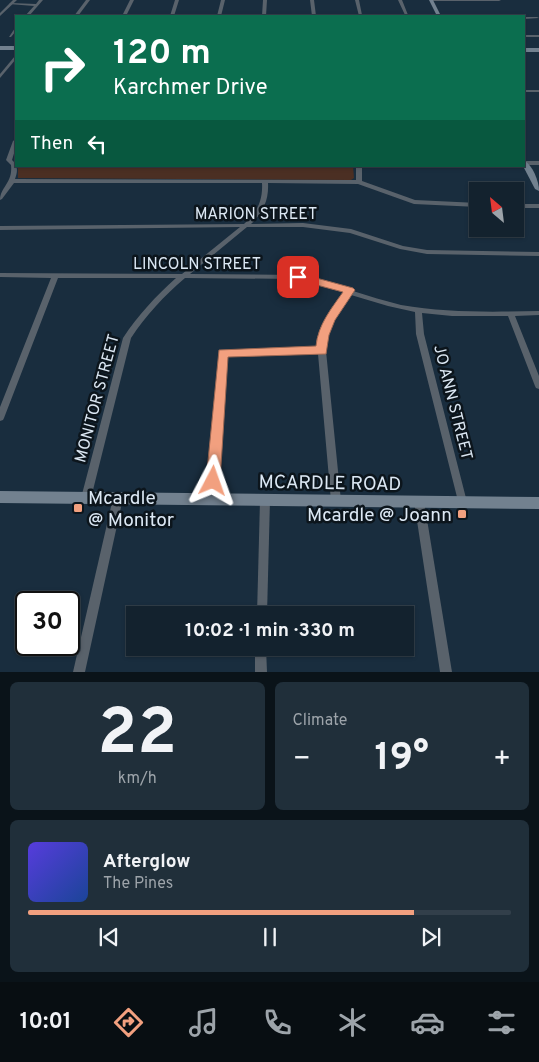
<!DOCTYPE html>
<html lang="en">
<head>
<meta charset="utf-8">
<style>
  body { margin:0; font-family:Overpass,sans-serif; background:#202f3a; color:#f1f3f6; height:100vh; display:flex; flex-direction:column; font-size:19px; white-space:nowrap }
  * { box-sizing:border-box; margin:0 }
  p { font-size:16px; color:#9da4aa }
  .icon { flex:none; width:28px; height:28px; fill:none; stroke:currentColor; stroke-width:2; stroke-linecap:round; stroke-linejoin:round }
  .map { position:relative; height:672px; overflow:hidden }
  .panel { display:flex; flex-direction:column; gap:10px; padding:10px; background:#0a1319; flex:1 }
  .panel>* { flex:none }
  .banner { position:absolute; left:15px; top:15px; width:510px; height:152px; border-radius:0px; box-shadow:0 1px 4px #0004,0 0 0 1px #323f4a; background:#0b6e4f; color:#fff; overflow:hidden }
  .needle { width:32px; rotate:332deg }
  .controls { position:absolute; left:469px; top:182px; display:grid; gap:10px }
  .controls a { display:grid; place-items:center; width:55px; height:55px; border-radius:0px; background:#13222e; box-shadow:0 1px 4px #0004,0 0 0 1px #323f4a; font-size:25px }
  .speed { position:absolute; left:15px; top:591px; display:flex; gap:10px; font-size:25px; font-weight:700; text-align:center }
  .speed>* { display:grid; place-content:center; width:65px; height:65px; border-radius:50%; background:#13222e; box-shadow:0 1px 4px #0004,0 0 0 1px #323f4a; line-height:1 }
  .speed .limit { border:2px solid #111; border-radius:8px; background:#fff; color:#111 }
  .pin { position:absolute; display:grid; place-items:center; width:42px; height:42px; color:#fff; margin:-21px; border-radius:10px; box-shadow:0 2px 8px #0006 }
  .me { position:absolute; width:55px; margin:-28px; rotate:4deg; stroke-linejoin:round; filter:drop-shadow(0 0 4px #0008) }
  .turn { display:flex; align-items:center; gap:18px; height:105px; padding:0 15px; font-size:22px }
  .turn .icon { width:65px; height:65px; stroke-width:2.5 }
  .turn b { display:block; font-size:35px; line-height:42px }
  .then { display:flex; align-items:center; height:48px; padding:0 15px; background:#0003; gap:10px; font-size:19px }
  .big { font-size:38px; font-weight:700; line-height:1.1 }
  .panel .card { flex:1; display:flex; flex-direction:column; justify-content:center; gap:8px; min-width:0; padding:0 18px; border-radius:8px; background:#202f3a }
  .panel .dial { align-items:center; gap:0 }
  .dial b { font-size:65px; line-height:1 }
  .song { display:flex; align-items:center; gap:15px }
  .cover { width:60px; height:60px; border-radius:8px; background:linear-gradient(135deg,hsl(250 70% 55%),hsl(220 70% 35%)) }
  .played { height:5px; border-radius:2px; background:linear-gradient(90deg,#f2a07f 80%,#323f4a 80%) }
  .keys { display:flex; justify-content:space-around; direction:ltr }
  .heat { display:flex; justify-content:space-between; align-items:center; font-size:28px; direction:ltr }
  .panel .tiles { flex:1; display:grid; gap:10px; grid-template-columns:1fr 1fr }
  .card:last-child { grid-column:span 2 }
  .trip { position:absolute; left:126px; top:606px; width:288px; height:50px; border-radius:0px; background:#13222e; box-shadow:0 1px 4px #0004,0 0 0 1px #323f4a; font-weight:700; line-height:50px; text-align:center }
  .tabs { display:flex; height:80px; justify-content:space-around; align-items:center; background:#080e12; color:#9da4aa }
  .tabs .icon { width:35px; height:35px }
  .tabs .on { color:#f2a07f }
  .tabs b { font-size:22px; color:#f1f3f6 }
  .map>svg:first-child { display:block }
</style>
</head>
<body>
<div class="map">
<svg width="539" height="672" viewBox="0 0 539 672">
  <rect width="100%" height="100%" fill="#192d3e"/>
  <path fill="#4b2f23" d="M18 166H353L354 178 351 180 18 178Z"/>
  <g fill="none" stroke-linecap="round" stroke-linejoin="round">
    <g fill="#59626b" fill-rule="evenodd">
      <path d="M39 0H43L29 16H25L34 6 9 4 11 3 36 4Z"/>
      <path d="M86 0H90L78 16H74Z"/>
      <path d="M130 0H134L126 16H122Z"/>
      <path d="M175 0H179L174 16H170Z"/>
      <path d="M221 0H225L221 16H217Z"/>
      <path d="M263 0H267L266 16H262Z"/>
      <path d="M310 0H314L316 16H312Z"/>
      <path d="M355 0H359L362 15H405L398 0H402L408 15 423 16H359Z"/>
      <path d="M429 0H501L499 1H431Z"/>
      <path d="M524 17H537L539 18 524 19Z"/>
      <path d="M15 28H16V31L11 37H9Z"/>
      <rect x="524" y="35" width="15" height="2"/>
      <path d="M15 56H16V59L0 78V74Z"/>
      <rect x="524" y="90" width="15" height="2"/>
      <path d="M16 139V147L12 160C18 165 18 171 15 179L356 180V166H362V181L415 200 478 203V207L414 204 358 184 268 183C269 200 263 213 251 224L303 223 351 229 403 246 427 250 539 252V256L427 254 400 249 350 233 303 227H247L190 274 297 275 348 289H352L353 291C369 296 385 301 401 305 447 313 493 312 539 311V315L515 316 539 376V389L536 388 535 386 508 316H452L422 313 424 334 467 502 465 505 462 506 459 505 416 334 415 312 388 306 351 295C338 313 328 329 326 351L341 501 339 504 336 505 333 504 331 501 318 354 227 356 217 499 215 502 212 503 209 502 207 499 219 353 220 351 318 348C321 327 332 310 345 293L297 279 185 278C164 296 146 315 131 338L91 498 89 501 86 502 83 501 81 498 123 338C138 315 156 296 176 278H58L4 418 3 420 0 421V407L51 278 0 277V273L182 274 240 227 0 230V226L244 224C257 212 263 201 262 183H14L2 199 0 200C0 187 13 183 11 165L6 160 13 141Z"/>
      <rect x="524" y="161" width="15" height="4"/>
      <rect x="515" y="204" width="24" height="4"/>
      <path d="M118 494 121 495 123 498 85 672H73L113 498 115 495Z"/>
      <path d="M265 496 268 497 270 500 267 615H257L260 500 262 497Z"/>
      <path d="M419 497 422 498 424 501 452 672H440L414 501 416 498Z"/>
      <path d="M255 648H266L267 672H255Z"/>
    </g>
    <path fill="#59626b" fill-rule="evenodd" d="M13 0H17L0 16V13Z"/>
    <g fill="#72818f" fill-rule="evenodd">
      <path d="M429 0H433L441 16H437Z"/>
      <rect x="0" y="46" width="16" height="4"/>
      <rect x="524" y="48" width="15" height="4"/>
      <path d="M524 160C533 166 539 181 539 191L535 189 523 166Z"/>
      <path d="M0 491 539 497V509L0 503Z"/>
    </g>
  </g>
  <path fill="#f2a07f" stroke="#9d6853" d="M298 273 353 288 355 290 335 320 329 335 326 354 228 357 220 481 218 485 213 487 208 485 206 481 219 350 316 346C318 325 331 309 343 292L294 279V274Z"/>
  <g fill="#f2a07f" stroke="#0c151c" stroke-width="2">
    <rect x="73" y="503" width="10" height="10" rx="2.5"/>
    <rect x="457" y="509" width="10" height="10" rx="2.5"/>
  </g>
  <g text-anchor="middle" stroke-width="5" stroke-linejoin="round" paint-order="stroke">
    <g font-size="16" fill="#dce8f4" stroke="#0c151c">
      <text x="256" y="219">MARION STREET</text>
      <text x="197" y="269">LINCOLN STREET</text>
      <text transform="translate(96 398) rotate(-75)" y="6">MONITOR STREET</text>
      <text transform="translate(454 402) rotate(76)" y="6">JO ANN STREET</text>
    </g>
    <g font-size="19" fill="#dce8f4" stroke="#0c151c">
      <text transform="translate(330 482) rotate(1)" y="7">MCARDLE ROAD</text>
    </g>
    <g font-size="19" fill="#dce8f4" stroke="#0c151c" text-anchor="start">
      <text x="88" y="504">Mcardle<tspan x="88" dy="22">@ Monitor</tspan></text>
      <text x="452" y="521" text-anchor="end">Mcardle @ Joann</text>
    </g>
  </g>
</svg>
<div class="controls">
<a><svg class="needle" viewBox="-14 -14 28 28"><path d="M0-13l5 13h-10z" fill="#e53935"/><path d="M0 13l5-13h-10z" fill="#9da4aa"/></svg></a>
</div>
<div class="speed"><div class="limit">30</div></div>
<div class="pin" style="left:298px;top:277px;background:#d93025"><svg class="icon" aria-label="arrive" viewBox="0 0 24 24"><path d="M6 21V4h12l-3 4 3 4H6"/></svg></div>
<svg class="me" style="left:213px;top:481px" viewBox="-20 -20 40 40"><path d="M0-17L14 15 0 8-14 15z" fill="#f2a07f" stroke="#fff" stroke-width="4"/></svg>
<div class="trip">10:02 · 1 min · 330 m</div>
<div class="banner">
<div class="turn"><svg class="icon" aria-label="right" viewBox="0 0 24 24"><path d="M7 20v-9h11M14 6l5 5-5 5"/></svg><div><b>120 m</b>Karchmer Drive</div></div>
<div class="then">Then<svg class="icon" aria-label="left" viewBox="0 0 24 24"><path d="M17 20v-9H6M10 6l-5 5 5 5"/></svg></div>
</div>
</div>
<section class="panel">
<div class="tiles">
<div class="card dial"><b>22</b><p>km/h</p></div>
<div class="card"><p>Climate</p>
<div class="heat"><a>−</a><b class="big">19°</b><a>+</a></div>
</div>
<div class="card">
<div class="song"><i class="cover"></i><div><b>Afterglow</b><p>The Pines</p></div></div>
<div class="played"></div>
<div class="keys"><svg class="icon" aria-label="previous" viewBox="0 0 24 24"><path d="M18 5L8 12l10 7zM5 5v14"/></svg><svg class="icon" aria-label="pause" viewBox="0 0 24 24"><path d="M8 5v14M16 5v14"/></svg><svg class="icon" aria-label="next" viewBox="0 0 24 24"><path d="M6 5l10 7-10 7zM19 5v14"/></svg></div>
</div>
</div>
</section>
<nav class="tabs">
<b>10:01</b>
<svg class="icon on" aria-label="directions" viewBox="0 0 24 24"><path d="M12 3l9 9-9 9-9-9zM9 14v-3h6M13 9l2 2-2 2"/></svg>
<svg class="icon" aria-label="music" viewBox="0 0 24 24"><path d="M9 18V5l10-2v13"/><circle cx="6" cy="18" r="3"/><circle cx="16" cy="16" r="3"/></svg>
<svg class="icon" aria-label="phone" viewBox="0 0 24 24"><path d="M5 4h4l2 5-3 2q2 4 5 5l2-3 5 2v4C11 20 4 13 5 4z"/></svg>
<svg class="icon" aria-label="climate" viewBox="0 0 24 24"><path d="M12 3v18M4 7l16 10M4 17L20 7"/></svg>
<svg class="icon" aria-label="car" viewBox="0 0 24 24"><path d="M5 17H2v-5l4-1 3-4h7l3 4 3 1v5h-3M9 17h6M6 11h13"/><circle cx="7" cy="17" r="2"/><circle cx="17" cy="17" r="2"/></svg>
<svg class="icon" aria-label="filters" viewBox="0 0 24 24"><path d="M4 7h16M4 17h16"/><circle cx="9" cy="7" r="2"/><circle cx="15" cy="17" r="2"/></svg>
</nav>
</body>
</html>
